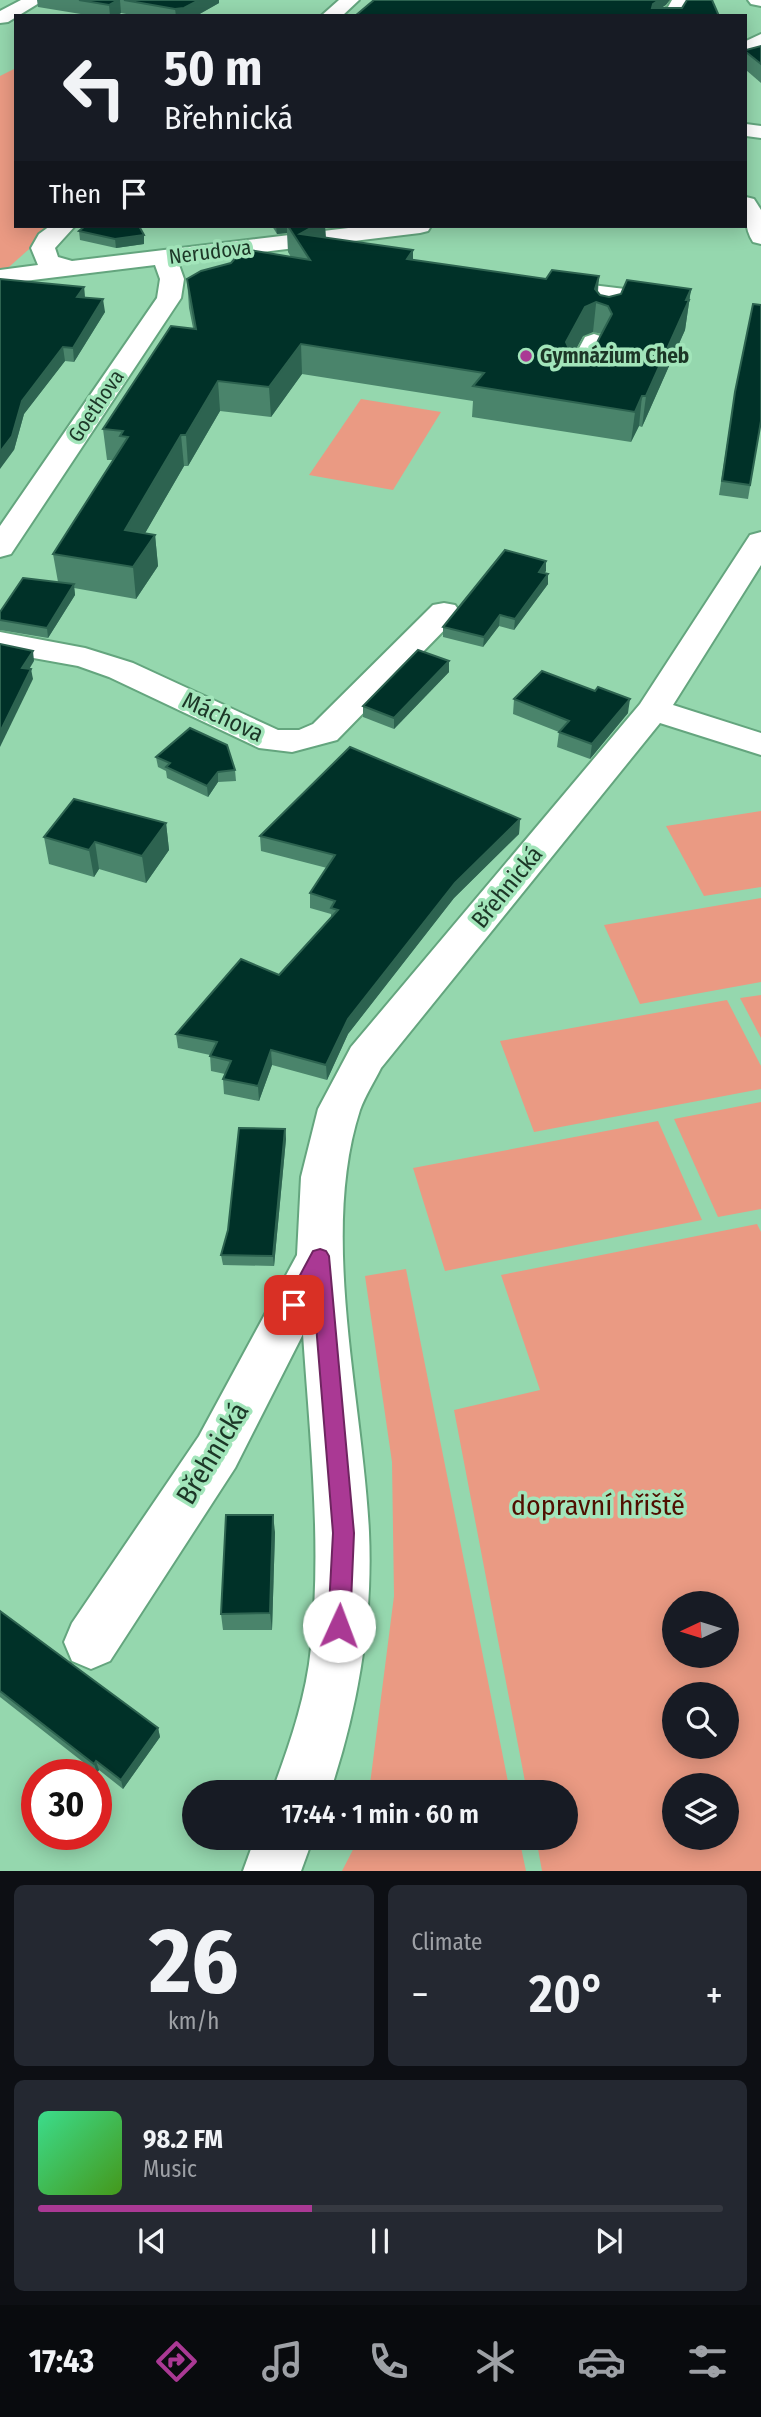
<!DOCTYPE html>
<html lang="en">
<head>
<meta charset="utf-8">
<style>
  body { margin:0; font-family:"Fira Sans Condensed",sans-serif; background:#242831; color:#f1f3f6; height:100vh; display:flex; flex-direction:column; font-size:26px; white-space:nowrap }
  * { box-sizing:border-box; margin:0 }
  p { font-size:23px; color:#9ea1a6 }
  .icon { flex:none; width:38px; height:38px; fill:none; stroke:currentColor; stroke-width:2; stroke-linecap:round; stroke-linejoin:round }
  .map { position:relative; height:1871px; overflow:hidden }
  .panel { display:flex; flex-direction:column; gap:14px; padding:14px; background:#0d0f14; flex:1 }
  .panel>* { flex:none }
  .guide { position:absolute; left:14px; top:14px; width:733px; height:214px; border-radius:0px; box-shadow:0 4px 18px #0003; background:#171b24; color:#f1f3f6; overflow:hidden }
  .needle { width:46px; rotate:266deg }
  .fabs { position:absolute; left:662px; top:1591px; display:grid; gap:14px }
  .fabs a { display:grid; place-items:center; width:77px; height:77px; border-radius:50%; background:#171b24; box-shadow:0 4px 18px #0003; font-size:35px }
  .speed { position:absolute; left:21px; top:1759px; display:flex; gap:14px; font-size:35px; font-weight:700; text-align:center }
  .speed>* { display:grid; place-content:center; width:91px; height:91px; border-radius:50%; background:#171b24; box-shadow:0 4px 18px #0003; line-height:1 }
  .speed .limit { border:10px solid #d22; background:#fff; color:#111 }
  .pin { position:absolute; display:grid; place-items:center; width:60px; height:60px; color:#fff; margin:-30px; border-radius:14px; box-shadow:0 4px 10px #0006 }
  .me { position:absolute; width:77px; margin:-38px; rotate:2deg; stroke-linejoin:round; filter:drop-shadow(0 0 5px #0008) }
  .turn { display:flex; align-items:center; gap:24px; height:147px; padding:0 35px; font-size:32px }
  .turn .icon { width:91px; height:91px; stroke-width:2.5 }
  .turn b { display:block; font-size:49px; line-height:60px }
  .then { display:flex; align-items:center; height:66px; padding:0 35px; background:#0003; gap:14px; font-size:26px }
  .big { font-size:52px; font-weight:600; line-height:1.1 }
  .panel .tile { flex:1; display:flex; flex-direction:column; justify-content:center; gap:10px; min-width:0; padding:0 24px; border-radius:10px; background:#242831 }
  .panel .dial { align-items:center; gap:0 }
  .dial b { font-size:91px; line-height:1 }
  .song { display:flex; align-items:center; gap:21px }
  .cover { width:84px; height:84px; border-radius:10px; background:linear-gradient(135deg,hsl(150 70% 55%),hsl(100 70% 35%)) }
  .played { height:7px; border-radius:4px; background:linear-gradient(90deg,#aa3994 40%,#363941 40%) }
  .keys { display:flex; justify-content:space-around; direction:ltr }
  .heat { display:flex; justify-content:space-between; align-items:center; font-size:38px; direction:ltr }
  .panel .tiles { flex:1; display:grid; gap:14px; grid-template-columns:1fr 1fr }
  .tile:last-child { grid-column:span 2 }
  .trip { position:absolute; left:182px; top:1780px; width:396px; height:70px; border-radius:35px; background:#171b24; box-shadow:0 4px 18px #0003; font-weight:600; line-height:70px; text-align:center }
  .tabs { display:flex; height:112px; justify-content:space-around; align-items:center; background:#090b0e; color:#9ea1a6 }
  .tabs .icon { width:49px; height:49px }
  .tabs .current { color:#aa3994 }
  .tabs b { font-size:32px; color:#f1f3f6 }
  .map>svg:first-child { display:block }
</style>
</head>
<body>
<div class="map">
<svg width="761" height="1871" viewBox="0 0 761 1871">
  <rect width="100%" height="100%" fill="#95d7ae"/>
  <g fill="#ea9a83" fill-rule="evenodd">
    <path d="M16 68V226H55L0 275V76Z"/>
    <path d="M361 399 441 412 393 490 309 475Z"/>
    <path d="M761 811V887L704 896 666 826Z"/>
    <path d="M761 898V982L640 1004 604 925Z"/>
    <path d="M761 995V1038L740 998Z"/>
    <path d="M727 1000 761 1066V1089L534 1132 500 1041Z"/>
    <path d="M761 1102V1209L718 1217 674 1119Z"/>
    <path d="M658 1121 702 1220 445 1271 413 1168Z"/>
    <path d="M757 1224 761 1232V1871H542L536 1838H565V1792H527L454 1410 540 1390 501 1275ZM674 1603H726V1656H674ZM674 1694H726V1746H674ZM674 1785H726V1838H674Z"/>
    <path d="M406 1269 510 1792H369L394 1596 392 1462 365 1276Z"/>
    <path d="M359 1838H519L526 1871H342Z"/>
  </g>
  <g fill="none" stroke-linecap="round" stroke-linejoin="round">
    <g stroke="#64a57e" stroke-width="4">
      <g id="minor">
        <path d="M21 0H44L8 22 0 23V11Z"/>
        <path d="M339 0H359L342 16H321Z"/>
        <path d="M672 0H690L681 15 653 16 668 7Z"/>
        <path d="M748 0H761V6L751 4Z"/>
        <path d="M761 34V48L746 54V41Z"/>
        <path d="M746 124 761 126V138L746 136Z"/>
        <path d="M746 197 754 199 761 210V244L753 242C744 228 745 212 746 197Z"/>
        <path d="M50 226H75L55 248 58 257 72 261 365 226H431L428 231 420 233 178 262 184 279 181 298 11 554 0 557V526L157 298 160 279 155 265 0 284V270L38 265 31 248 39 234Z"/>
        <path d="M567 282 625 289 628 294 616 322 607 324 598 322 595 317 601 300 558 294 555 289 558 284Z"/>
        <path d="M594 334 603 337 607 342 588 379 579 381 570 379 566 373 585 337Z"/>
        <path d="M761 532V565L673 705 761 733V755L660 723 381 1068C374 1082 365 1096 360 1110 319 1236 363 1401 369 1532 373 1621 358 1708 330 1792H272C289 1746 306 1698 311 1648 322 1543 310 1439 303 1334L235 1468 110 1661 91 1669 72 1661 64 1642 72 1623 199 1436 297 1255 301 1177 318 1109 351 1047 640 704 750 535Z"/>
        <path d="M444 603 455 605 460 612 455 619 337 740 292 752 259 748 109 677 78 666 0 652V632L85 648 133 663 278 730H299L313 724 433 605Z"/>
        <path d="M255 1838H313L301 1871H243Z"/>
      </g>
    </g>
    <use href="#minor" fill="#fff" fill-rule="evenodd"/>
  </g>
  <g fill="#4a846b" fill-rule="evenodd">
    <path d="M37 0H219V3L196 16H137L121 13 116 16H93L38 7Z"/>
    <path d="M761 46V83L746 70V50Z"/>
    <path d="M272 226H325L326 238 413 260 546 279 599 276 598 292 600 295 609 297 691 289 685 330 642 427 639 426 631 442 472 417 473 401 302 374 271 417 220 411 188 466H184L145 533 155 535 158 566 136 599 74 588 75 595 48 638 0 630V612L58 582 53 554 113 460H107L103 429 193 328 189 308 187 279 291 257 288 252 287 233 277 234ZM593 332 602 334 593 350 582 354 574 352 583 336Z"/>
    <path d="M79 231 144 235V244L116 248 80 240Z"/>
    <path d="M0 279 84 287 85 297 105 312 74 362 65 361 24 414 14 450Z"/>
    <path d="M735 392 761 421 748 499 719 495Z"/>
    <path d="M546 571 544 573 548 574V584L514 630 499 626 483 647 443 637V627Z"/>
    <path d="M449 661V672L394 729 363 717V706Z"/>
    <path d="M595 691 628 713 590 759 557 747 559 732 513 714 514 699Z"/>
    <path d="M156 757 235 770 236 781 218 782 208 797 167 778 166 771 158 767Z"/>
    <path d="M520 819 519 834 454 898 348 1034 327 1080 272 1065 259 1101 224 1094 223 1079 225 1074 211 1071 210 1055 178 1048 176 1034 279 975 331 917V914L310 908V893L327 868 261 851 260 836Z"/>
    <path d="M166 823 169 850 146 883 99 869 94 877 49 864 44 837Z"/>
    <path d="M285 1129 286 1139 274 1266 223 1265 221 1255Z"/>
    <path d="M275 1532 272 1630H223L221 1614Z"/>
    <path d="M0 1611 158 1728 160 1737 123 1789 99 1770 97 1773 0 1697Z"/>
  </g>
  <g fill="#2d6350">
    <path d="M118 0H120L121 13 116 16H110L109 5Z"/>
    <path d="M199 0H219V3L196 16H176L175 9Z"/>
    <path d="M659 0H670L666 5 652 14 653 4Z"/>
    <path d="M276 226H287V233L277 234Z"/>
    <path d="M288 226H325L326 247 292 232Z"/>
    <path d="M144 235V244L116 248 115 239Z"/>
    <path d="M413 250V279L407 259Z"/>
    <path d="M599 276 593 332 583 336 564 372 566 342 595 289Z"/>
    <path d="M84 287 85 300 77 297Z"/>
    <path d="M691 289 685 330 642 427 646 396Z"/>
    <path d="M103 299 105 312 74 362 73 348Z"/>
    <path d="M301 344 302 374 271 417 269 387Z"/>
    <path d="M63 347 65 361 24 414 14 450 0 469V452L22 401Z"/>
    <path d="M218 381 220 411 188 466 186 435Z"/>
    <path d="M642 396 639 426 631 442 635 412Z"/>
    <path d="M181 435 184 466 129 561 125 530Z"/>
    <path d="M155 535 158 566 136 599 133 567Z"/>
    <path d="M546 561V571L538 582 539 572Z"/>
    <path d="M548 574V584L514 630 515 619Z"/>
    <path d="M74 584 75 595 48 638 47 628Z"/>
    <path d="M500 615 499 626 483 647 484 637Z"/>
    <path d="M33 651 34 661 24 678 22 668Z"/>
    <path d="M449 661V672L394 729V718Z"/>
    <path d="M31 669 33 679 0 747V732Z"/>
    <path d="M630 699 628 713 590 759 592 744Z"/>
    <path d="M218 772V782L208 797 207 786Z"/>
    <path d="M520 819 519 834 454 898 348 1034 327 1080 326 1065 348 1019 455 883Z"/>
    <path d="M166 823 169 850 146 883 142 856Z"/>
    <path d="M95 842 99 869 94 877 89 850Z"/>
    <path d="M271 1050 272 1065 259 1101 258 1086Z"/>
    <path d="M285 1129 286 1139 274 1266 273 1256Z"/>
    <path d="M273 1515 275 1532 272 1630 270 1613Z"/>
    <path d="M158 1728 160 1737 123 1789 121 1780Z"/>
    <path d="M96 1761 99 1770 97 1773 94 1764Z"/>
  </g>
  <g fill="#003128" stroke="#2d6350" stroke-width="2" fill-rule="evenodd">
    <path d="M79 0H118L109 5Z"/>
    <path d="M124 0H199L184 8 175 9Z"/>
    <path d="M374 0H659L653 4 652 8H682L687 0H712L719 16H355Z"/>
    <path d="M761 46V64L746 52V50Z"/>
    <path d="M85 226H139L144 235 115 239 79 231Z"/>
    <path d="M288 226H314L300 234 413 250 407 259 546 279 552 270 599 276 595 289 600 295 609 297 621 294 627 280 691 289 686 300H689L646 396H642L635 412 473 386 484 373 301 344 269 387 218 381 186 435H181L125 530 155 535 133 567 53 554 128 437 120 436 123 431 103 429 171 326 196 329 187 279 201 271 231 263 243 249 310 260ZM596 302 608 306 612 314 593 350 582 354 570 351 566 342 585 307Z"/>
    <path d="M0 279 84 287 77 297 103 299 73 348 63 347 22 401 12 436 0 452Z"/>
    <path d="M753 304 761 305V421L750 485 722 481 735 392Z"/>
    <path d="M505 550 546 561 539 572 548 574 515 619 500 615 484 637 443 627Z"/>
    <path d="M23 578 74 584 47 628 0 620V612Z"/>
    <path d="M0 644 33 651 22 668 31 669 0 732Z"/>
    <path d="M418 650 449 661 394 718 363 706Z"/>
    <path d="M542 671 595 691 598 687 630 699 592 744 559 732 569 721 514 699Z"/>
    <path d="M190 728 227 745 235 770 218 772 207 786 166 767 170 763 156 757Z"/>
    <path d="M350 747 520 819 455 883 348 1019 326 1065 271 1050 258 1086 223 1079 231 1061 210 1056 217 1042 176 1034 241 959 279 975 338 910 331 908 335 901 310 893 335 855 260 836Z"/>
    <path d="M74 799 166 823 142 856 95 842 89 850 44 837Z"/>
    <path d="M239 1128 285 1129 273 1256 221 1255 228 1230Z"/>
    <path d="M226 1515H273L270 1613 221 1614Z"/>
    <path d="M0 1611 158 1728 121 1780 96 1761 94 1764 0 1691Z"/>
  </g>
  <path fill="#aa3994" stroke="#6e2560" stroke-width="2" d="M320 1249 326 1251 329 1256 354 1533 350 1626 347 1634 339 1637 331 1634 328 1626 333 1533 313 1288 301 1311 294 1314 287 1311 284 1305 313 1251Z"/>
  <circle fill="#aa3994" stroke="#a2e5ba" stroke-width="2.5" cx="526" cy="356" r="7"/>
  <g text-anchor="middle" stroke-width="7" stroke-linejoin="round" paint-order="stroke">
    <g font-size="21" fill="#1c3727" stroke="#a2e5ba">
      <text transform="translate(210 252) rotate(-7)" y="7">Nerudova</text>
      <text transform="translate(96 406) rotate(-56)" y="7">Goethova</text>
    </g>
    <g font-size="21" font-weight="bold" fill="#1c3727" stroke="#a2e5ba" text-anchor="start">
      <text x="540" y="363">Gymnázium Cheb</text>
    </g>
    <g font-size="24" fill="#1c3727" stroke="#a2e5ba">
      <text transform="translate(223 717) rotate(25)" y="8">Máchova</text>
      <text transform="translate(507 887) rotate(-51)" y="8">Břehnická</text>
    </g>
    <g font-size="28" fill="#1c3727" stroke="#a2e5ba">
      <text transform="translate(212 1453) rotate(-59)" y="10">Břehnická</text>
    </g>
    <g font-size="28" fill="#500f00" stroke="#a2e5ba">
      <text x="598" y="1515">dopravní hřiště</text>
    </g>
  </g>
</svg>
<div class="fabs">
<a><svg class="needle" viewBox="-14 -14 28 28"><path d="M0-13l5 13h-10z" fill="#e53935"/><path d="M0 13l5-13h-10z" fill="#9ea1a6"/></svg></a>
<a><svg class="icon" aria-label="search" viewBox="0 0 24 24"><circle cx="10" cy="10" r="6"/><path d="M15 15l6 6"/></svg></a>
<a><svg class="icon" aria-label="layers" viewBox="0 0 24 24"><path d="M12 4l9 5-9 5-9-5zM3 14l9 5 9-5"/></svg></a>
</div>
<div class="speed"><div class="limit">30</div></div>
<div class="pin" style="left:294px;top:1305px;background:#d93025"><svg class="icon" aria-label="arrive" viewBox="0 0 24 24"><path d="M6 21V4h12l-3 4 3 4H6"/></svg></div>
<svg class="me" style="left:339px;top:1626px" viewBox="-20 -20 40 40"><circle r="19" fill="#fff"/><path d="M0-13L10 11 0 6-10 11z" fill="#aa3994"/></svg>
<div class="trip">17:44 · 1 min · 60 m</div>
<div class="guide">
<div class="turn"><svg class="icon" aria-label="left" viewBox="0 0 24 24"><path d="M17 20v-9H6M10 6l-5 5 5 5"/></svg><div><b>50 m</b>Břehnická</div></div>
<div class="then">Then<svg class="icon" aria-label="arrive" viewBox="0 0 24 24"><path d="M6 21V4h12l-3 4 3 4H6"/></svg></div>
</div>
</div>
<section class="panel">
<div class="tiles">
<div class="tile dial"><b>26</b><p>km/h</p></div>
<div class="tile"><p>Climate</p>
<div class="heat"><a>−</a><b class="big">20°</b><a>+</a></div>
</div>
<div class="tile">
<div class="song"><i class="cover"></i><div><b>98.2 FM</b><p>Music</p></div></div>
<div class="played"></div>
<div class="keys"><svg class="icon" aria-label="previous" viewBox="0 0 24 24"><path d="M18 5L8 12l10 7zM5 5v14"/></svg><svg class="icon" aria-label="pause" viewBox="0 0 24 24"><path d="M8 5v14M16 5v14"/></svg><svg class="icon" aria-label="next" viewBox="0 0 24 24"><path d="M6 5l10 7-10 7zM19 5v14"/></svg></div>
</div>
</div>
</section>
<nav class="tabs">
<b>17:43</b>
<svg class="icon current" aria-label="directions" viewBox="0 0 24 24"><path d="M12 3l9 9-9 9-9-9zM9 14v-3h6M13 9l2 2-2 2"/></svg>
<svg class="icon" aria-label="music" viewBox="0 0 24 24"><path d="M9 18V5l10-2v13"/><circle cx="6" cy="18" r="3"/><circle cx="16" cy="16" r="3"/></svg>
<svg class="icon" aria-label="phone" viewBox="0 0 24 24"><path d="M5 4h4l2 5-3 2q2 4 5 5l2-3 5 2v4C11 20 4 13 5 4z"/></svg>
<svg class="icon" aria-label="climate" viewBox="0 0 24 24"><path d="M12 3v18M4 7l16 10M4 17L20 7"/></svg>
<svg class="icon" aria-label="car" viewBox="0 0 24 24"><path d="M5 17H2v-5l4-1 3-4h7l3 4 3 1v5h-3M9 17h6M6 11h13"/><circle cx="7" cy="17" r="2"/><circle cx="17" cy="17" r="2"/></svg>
<svg class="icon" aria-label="filters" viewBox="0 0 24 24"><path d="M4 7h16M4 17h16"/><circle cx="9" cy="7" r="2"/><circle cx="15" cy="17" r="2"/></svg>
</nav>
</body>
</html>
